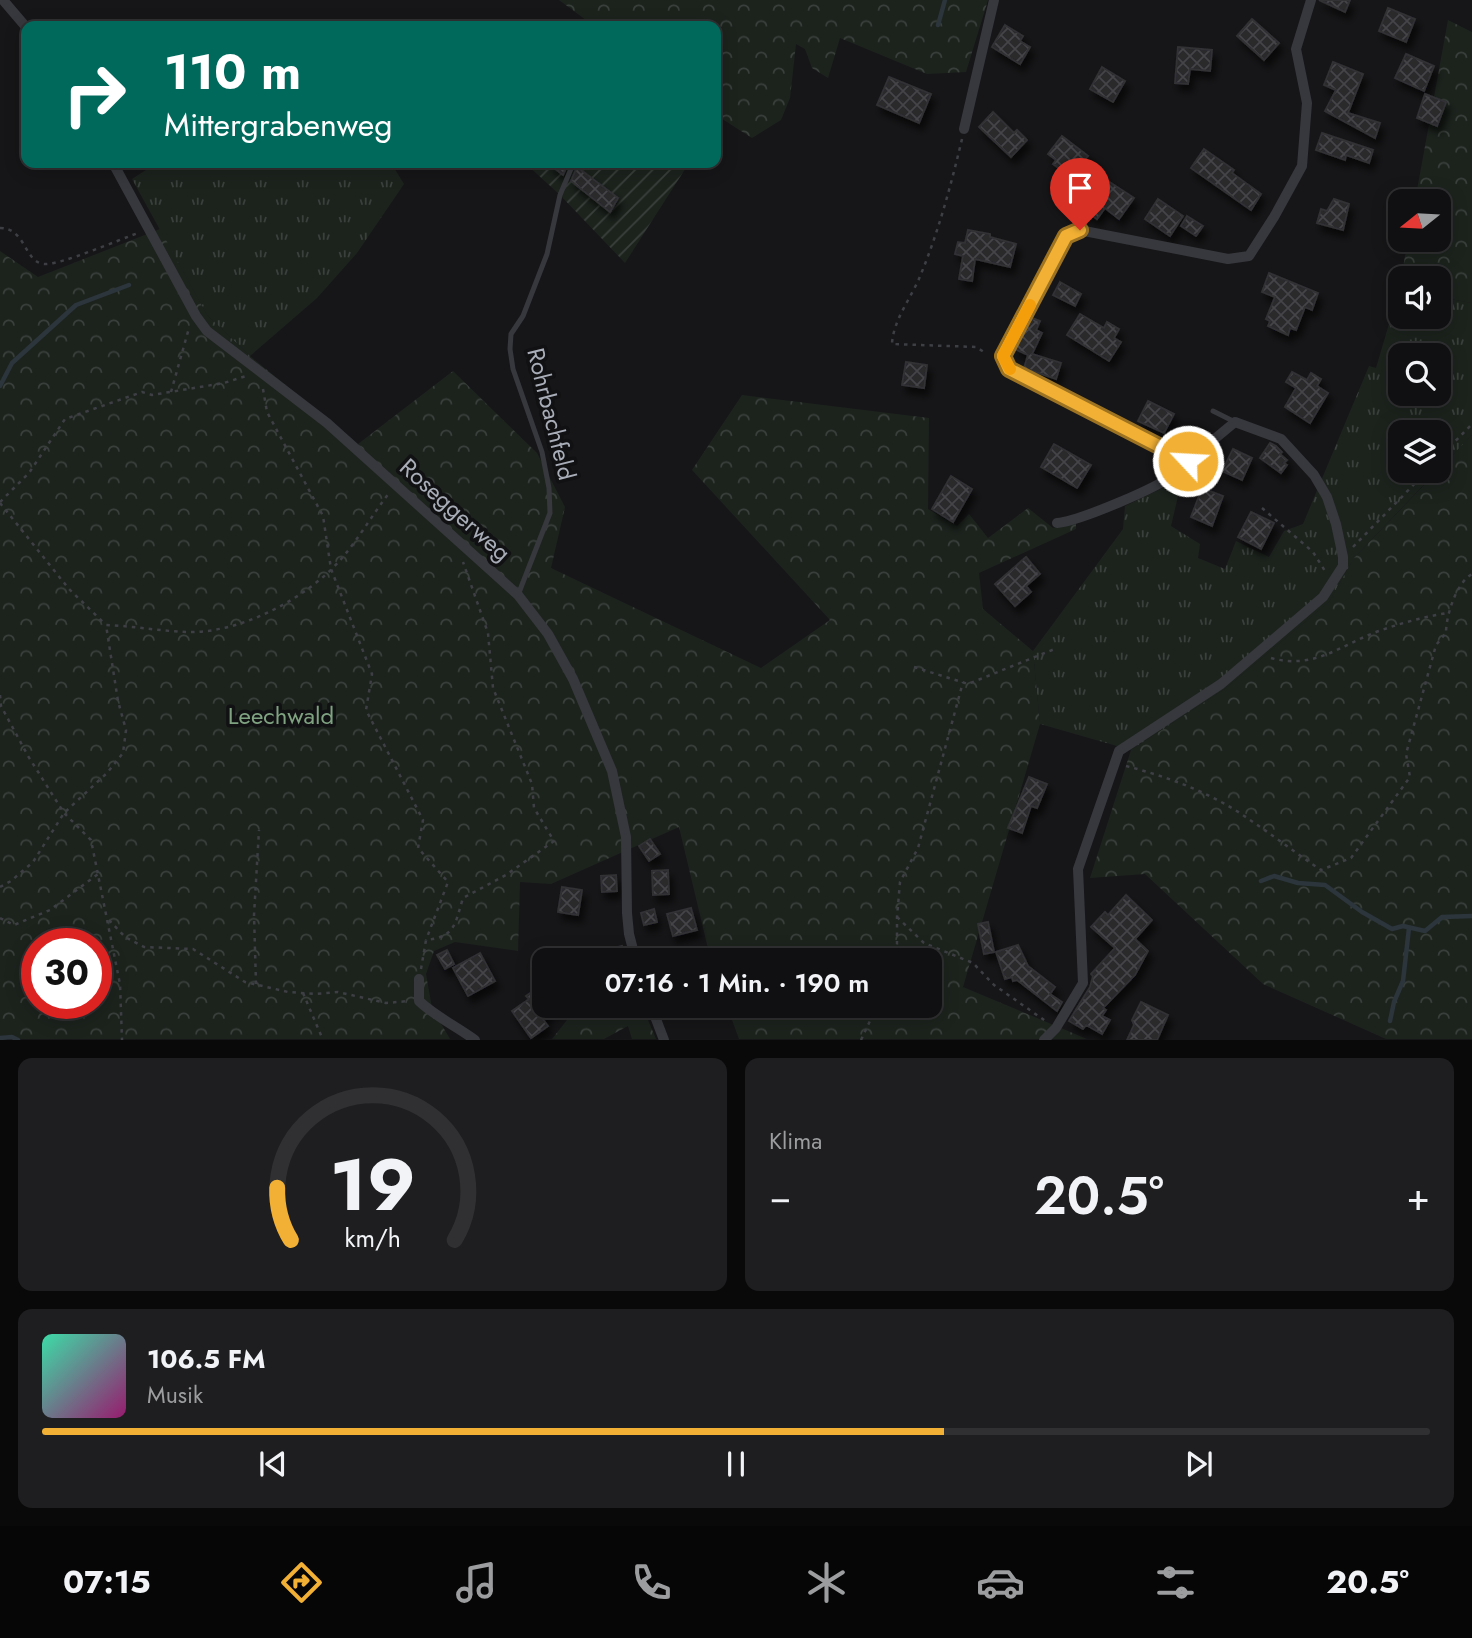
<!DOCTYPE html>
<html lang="de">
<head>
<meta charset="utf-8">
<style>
  body { margin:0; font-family:Jost,sans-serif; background:#1e1e20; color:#f1f3f6; height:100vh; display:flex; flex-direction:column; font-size:26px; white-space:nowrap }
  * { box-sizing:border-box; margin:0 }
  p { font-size:23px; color:#9c9d9f }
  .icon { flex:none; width:38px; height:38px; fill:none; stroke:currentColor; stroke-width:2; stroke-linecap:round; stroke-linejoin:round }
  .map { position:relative; height:1040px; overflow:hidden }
  .side { display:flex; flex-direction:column; gap:18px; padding:18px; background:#09090a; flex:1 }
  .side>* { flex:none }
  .top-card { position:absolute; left:21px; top:21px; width:700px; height:147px; border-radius:14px; box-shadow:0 4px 18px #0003,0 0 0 2px #303032; background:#00695c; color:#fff; overflow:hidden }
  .needle { width:46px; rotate:252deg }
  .tools { position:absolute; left:1388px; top:189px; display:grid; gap:14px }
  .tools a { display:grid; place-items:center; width:63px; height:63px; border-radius:14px; background:#101012; box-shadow:0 4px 18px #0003,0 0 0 2px #303032; font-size:35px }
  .speed { position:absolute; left:21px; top:928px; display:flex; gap:14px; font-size:35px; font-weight:700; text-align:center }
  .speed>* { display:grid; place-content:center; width:91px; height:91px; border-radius:50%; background:#101012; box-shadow:0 4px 18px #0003,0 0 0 2px #303032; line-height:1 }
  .speed .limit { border:10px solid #d22; background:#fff; color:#111 }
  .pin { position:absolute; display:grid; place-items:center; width:60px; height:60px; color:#fff; margin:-72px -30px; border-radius:50% 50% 50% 0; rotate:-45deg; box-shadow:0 0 7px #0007 }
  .pin .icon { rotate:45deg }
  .me { position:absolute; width:77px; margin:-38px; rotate:295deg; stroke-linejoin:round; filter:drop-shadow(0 0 5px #0008) }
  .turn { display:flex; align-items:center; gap:24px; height:147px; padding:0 28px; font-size:32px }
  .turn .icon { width:91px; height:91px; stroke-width:2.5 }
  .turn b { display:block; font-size:49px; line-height:60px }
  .big { font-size:52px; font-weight:600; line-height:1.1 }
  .side .card { flex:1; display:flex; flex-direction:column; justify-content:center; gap:10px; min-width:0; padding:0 24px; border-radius:14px; background:#1e1e20 }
  .side .dial { align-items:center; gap:0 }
  .dial svg { height:182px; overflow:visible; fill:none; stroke:#303032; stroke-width:7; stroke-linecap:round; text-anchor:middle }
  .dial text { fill:#f1f3f6; stroke:none }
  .song { display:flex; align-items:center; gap:21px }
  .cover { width:84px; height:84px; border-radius:10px; background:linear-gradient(135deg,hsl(160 70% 55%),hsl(320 70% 35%)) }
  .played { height:7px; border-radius:4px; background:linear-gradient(90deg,#f2b134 65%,#303032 65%) }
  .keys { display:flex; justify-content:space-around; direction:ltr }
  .heat { display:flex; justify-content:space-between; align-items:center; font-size:38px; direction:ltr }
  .side .tiles { flex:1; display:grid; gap:18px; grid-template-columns:1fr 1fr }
  .card:last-child { grid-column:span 2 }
  .trip { position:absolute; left:532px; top:948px; width:410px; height:70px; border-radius:14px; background:#101012; box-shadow:0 4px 18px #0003,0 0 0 2px #303032; font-weight:600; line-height:70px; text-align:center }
  .tabs { display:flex; height:112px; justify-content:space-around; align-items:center; background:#060607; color:#9c9d9f }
  .tabs .icon { width:49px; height:49px }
  .tabs .on { color:#f2b134 }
  .tabs b { font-size:32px; color:#f1f3f6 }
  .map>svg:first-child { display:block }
</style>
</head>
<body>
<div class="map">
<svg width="1472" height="1040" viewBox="0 0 1472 1040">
  <defs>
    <pattern id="grass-tufts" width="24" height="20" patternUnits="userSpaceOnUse" patternTransform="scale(1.75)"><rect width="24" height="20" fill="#1c231d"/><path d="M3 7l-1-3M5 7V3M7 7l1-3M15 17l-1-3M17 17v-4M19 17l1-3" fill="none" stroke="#3a403c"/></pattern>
    <pattern id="forest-crowns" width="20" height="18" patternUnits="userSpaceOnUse" patternTransform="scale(1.75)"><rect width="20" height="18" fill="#1c231d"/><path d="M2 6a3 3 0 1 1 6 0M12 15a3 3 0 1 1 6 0" fill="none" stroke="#3a403c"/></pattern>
    <pattern id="garden-furrows" width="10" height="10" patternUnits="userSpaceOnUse" patternTransform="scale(1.75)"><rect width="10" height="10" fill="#1c231d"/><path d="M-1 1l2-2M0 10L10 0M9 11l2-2" fill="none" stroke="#3a403c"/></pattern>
    <pattern id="building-cross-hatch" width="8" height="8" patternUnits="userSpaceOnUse" patternTransform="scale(1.75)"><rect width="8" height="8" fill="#29292c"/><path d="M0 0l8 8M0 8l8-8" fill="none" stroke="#454548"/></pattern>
    <filter id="shadow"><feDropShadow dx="4" dy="7" stdDeviation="3.5" flood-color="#0009"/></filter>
  </defs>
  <rect width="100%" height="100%" fill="#161618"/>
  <g fill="url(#grass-tufts)" fill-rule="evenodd">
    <path d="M157 163H391L404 184 357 253 317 298 250 356 207 315 132 179Z"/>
    <path d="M1399 290 1400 317H1438L1439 297 1472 303V435L1439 470 1438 432H1400V471H1437L1354 558 1329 602 1225 689 1131 750 1040 724 1033 651 1123 529 1125 506 1182 479 1171 526 1200 544 1198 558 1225 569 1236 541 1269 557 1284 531 1303 524 1369 366 1376 368ZM1400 355H1438V394H1400Z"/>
  </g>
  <g fill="url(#forest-crowns)" fill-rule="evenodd">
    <path d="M559 0H988L966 72 927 74 840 38 828 78 812 68 805 49 796 44 790 98 781 120 752 138 716 115V26H594Z"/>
    <path d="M1448 20 1472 32V303L1439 297 1438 278H1401L1408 240H1438V201H1415Z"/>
    <path d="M160 229 207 315 250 356 358 444 453 371 537 453 565 507 551 568 761 668 830 620 692 470 742 395 929 418 928 509 957 526 969 514 988 538 1028 508 1053 528 1076 521V529L979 573 983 609 1033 651 1040 724 963 987 1087 1039H739L727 1006H929V961H711L679 827 551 884 520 882 518 951 455 942 434 951 426 974 432 1008 450 1039H0V251L38 277ZM37 943H96V1003H37Z"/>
    <path d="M1472 435V1039H1386L1263 984 1145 874 1090 878 1131 750 1225 689 1329 602 1354 558Z"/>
    <path d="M606 1006H642L656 1039H632L628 1026 604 1039H552L567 1020Z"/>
  </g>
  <path fill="url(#garden-furrows)" d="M525 163H689L625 263 560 195Z"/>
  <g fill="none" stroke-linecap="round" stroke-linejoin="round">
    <g stroke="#2c353c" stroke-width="4.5">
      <path d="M938 25 945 0"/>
      <path d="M0 386 12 363 76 305 129 285"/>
      <path d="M1261 881 1274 876 1298 883 1325 885 1362 912 1392 929 1403 926 1425 931 1442 917 1472 916"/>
      <path d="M1390 1021 1394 1002 1403 981 1409 928"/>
      <path d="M0 1038 12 1037 18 1040"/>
    </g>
  </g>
  <g fill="url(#building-cross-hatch)" stroke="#303034" stroke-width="2" filter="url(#shadow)">
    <path d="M1319 0H1350L1345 12Z"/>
    <path d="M1388 8 1415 19 1406 42 1379 31Z"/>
    <path d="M1252 19 1279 43 1264 60 1237 36Z"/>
    <path d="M1005 25 1023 36 1020 41 1030 47 1020 64 992 47Z"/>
    <path d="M1178 47 1212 50 1210 71 1190 69 1188 84 1175 83Z"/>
    <path d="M1406 54 1434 66 1424 91 1395 78Z"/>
    <path d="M1333 62 1363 74 1348 113 1380 123 1375 138 1325 111 1336 90 1324 85Z"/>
    <path d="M1102 67 1125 81 1113 102 1090 89Z"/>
    <path d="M889 77 931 94 919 123 877 105Z"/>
    <path d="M1425 94 1446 102 1437 126 1417 118Z"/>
    <path d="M993 112 1014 133 1017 130 1027 140 1011 157 979 127Z"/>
    <path d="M1322 133 1373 150 1369 163 1346 155 1345 160 1316 150Z"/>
    <path d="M1062 136 1088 156 1074 174 1070 170 1067 174 1053 164 1056 160 1048 154Z"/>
    <path d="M1204 149 1234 170 1232 173 1261 194 1251 210 1191 168Z"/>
    <path d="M548 163H568L563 175Z"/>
    <path d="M577 167 618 198 610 212 571 181Z"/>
    <path d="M1102 177 1134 198 1119 219 1105 208 1097 219 1081 208Z"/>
    <path d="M1158 199 1183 216 1170 236 1145 219Z"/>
    <path d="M1334 199 1349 204 1343 230 1317 223 1321 209 1327 211Z"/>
    <path d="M1187 216 1203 226 1196 236 1181 226Z"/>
    <path d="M968 230 990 234V237L1016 244 1010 267 975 259 972 281 959 279 963 256 955 254 958 242 965 243Z"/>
    <path d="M1269 273 1318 293 1312 310 1305 307 1296 330 1290 328 1288 335 1268 326 1270 321 1266 319 1275 297 1262 292Z"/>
    <path d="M1060 282 1081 294 1075 306 1053 295Z"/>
    <path d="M1080 314 1104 328 1107 322 1119 329 1114 338 1121 342 1109 361 1067 335Z"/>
    <path d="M1032 318 1040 321 1036 330 1042 333 1032 354 1061 363 1056 379 1024 368 1028 355 1015 349Z"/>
    <path d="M906 362 927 365 924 388 902 385Z"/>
    <path d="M1292 372 1307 380 1311 373 1321 379 1317 386 1328 393 1310 423 1285 407 1296 388 1286 382Z"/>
    <path d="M1148 401 1174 414 1164 433 1138 421Z"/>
    <path d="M1270 443 1276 446 1282 452 1280 454 1287 460 1284 463 1287 465 1281 473 1260 458Z"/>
    <path d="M1054 444 1091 465 1077 488 1041 467Z"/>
    <path d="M1233 449 1252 458 1242 480 1222 471Z"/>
    <path d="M951 476 972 489 953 522 932 509Z"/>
    <path d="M1202 488 1223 496 1212 526 1191 517Z"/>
    <path d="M1251 512 1274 523 1261 549 1238 537Z"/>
    <path d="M1026 557 1040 574 1026 586 1031 592 1015 606 995 584Z"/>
    <path d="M1029 777 1047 784 1037 808 1031 806 1022 833 1008 828Z"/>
    <path d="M650 839 660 854 649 861 639 846Z"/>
    <path d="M668 870 669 894 653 895 652 871Z"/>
    <path d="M616 875 617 891 602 892 601 876Z"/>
    <path d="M562 887 582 890 578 915 558 912Z"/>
    <path d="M1126 895 1152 920 1135 939 1148 951 1135 975 1103 1008 1106 1010 1102 1016 1110 1020 1102 1034 1086 1025 1083 1029 1069 1021 1090 987 1093 976 1091 974 1115 948 1091 927 1105 912 1108 915Z"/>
    <path d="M691 908 697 930 673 936 667 914Z"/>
    <path d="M654 909 657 922 644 925 641 913Z"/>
    <path d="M988 922 994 952 984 954 978 924Z"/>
    <path d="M1018 945 1028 966 1055 987 1050 994 1062 1002 1057 1011 1017 980 1013 981 1012 977 1005 979 996 952Z"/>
    <path d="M622 946 625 956 613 959 610 949Z"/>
    <path d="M447 950 454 964 445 969 437 955Z"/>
    <path d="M480 953 495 981 468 996 453 968Z"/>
    <path d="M544 983V1006H558L542 1018 548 1026 531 1038 512 1011 529 999 526 996Z"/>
    <path d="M1141 1002 1168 1015 1157 1040H1127L1134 1025 1132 1020Z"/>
  </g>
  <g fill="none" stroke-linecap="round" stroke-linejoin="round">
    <g stroke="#3d3f44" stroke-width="2.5" stroke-dasharray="3.5 5" stroke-linecap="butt">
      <path d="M962 139C951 185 939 230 921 274 912 297 893 320 892 344L976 347 984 352"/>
      <path d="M0 228C26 228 24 262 44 264 58 266 121 239 138 233"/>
      <path d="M263 389 267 412 323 516 331 569 372 674 366 710 423 820 418 848 448 882 426 940"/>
      <path d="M171 392 189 328"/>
      <path d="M1438 459 1472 424"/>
      <path d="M0 502 29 473 65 419 142 392 152 395 224 383 246 376"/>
      <path d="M0 503 69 589 105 624"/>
      <path d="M1262 508 1313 552 1325 571"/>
      <path d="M1353 547 1427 471"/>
      <path d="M1271 658C1315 670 1340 645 1379 631 1401 623 1424 617 1447 613"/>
      <path d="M914 667 968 684 1057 648"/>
      <path d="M0 695 1 706 28 756 64 813 91 840 120 984 122 1040"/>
      <path d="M1126 766C1169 777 1214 794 1250 820 1274 836 1297 854 1321 870L1351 858 1410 777 1406 754 1436 645 1446 633C1446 616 1456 583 1472 574"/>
      <path d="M0 887 11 881 33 862 64 813 107 773 123 753 126 730 118 701 106 625C133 626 160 631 186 632 240 634 308 598 342 558 359 538 373 514 389 493"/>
      <path d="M897 917 924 943 973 963 994 985 1047 1022"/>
      <path d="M0 918 14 925 50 910 98 874"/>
      <path d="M109 920 125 937 144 947 193 949 245 982 288 992 315 994 338 992 386 1003 409 1001"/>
      <path d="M893 961 897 944V917L900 882 918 848 963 682"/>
      <path d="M421 969 426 940C456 937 455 923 463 898L506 875 554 841 534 808 532 784 493 688 488 633 463 562"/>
      <path d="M256 984 254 915 259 830"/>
      <path d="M303 993 323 1040"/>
      <path d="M861 1040 877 1006"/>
    </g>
    <g stroke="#37383d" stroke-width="5">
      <path d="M1213 411 1235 422"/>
      <path d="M518 595 550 513 549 488 542 452 513 369 510 349 511 334 523 316 547 254 560 195 573 164"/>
    </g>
    <g stroke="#37383d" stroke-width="10">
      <path d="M3 0 26 27"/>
      <path d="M964 129 994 0"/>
      <path d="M113 163 196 316 207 331 327 423 518 595 548 634 573 679 612 771 626 837 627 913 629 934 636 961"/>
      <path d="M1057 523C1079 521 1158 488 1176 473 1180 470 1184 465 1188 461"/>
      <path d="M419 979V1001C436 1017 456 1026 475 1040"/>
      <path d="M651 1006 664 1040"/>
      <path d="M1044 1040 1056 1028 1083 983 1078 869 1119 751 1221 684 1323 597 1343 566V557L1336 524 1327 497 1314 475 1281 439 1235 422 1188 461 1009 369 1003 356 1066 236 1079 230 1228 259 1249 256 1274 217 1302 166 1307 103 1296 49 1311 0"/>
    </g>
  </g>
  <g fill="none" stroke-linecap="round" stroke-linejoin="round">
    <g stroke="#9d7322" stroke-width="18">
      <path id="route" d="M1080 230 1066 236 1003 356 1009 369 1188 461"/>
    </g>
    <use href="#route" stroke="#f2b134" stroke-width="12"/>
    <path stroke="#f59e0b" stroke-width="12" d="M1010 369 1003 356 1030 305"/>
  </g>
  <g text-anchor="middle" stroke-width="7" stroke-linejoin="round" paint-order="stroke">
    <g font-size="24" fill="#a8adb8" stroke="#111113">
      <text transform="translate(551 414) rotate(76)" y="8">Rohrbachfeld</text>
      <text transform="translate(455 510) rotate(42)" y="8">Roseggerweg</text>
    </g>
    <g font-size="24" fill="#7fa381" stroke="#111113">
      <text x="281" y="724">Leechwald</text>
    </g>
  </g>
</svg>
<div class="tools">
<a><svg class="needle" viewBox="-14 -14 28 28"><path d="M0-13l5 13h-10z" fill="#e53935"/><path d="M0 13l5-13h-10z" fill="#9c9d9f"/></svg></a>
<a><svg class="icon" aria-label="sound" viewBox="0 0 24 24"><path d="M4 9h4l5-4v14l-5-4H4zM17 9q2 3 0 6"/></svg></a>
<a><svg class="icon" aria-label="search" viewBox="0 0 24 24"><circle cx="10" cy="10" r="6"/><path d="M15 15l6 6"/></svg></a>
<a><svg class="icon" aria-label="layers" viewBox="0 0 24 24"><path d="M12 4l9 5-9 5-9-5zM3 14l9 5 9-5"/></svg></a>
</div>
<div class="speed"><div class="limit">30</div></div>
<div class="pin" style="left:1080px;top:230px;background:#d93025"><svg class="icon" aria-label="arrive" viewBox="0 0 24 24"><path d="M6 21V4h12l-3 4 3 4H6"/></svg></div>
<svg class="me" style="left:1188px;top:461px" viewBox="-20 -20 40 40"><circle r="17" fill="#f2b134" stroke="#fff" stroke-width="3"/><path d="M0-11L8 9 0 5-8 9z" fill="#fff"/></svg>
<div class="trip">07:16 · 1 Min. · 190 m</div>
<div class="top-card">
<div class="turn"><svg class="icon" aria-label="right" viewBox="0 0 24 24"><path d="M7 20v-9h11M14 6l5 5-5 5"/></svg><div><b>110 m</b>Mittergrabenweg</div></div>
</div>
</div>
<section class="side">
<div class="tiles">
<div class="card dial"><svg viewBox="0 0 100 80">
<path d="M14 69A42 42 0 1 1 86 69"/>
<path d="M14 69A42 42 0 0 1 8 46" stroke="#f2b134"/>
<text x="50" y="56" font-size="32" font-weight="700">19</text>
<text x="50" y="72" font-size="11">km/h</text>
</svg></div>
<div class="card"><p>Klima</p>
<div class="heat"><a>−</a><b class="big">20.5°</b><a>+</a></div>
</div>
<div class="card">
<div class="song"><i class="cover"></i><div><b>106.5 FM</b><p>Musik</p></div></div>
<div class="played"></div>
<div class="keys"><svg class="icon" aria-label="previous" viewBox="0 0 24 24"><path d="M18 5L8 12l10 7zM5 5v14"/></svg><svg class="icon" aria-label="pause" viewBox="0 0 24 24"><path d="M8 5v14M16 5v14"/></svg><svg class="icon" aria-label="next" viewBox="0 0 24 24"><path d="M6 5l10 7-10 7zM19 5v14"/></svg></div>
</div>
</div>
</section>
<nav class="tabs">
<b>07:15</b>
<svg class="icon on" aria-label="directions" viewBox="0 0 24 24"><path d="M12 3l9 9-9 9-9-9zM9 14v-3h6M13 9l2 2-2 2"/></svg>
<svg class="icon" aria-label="music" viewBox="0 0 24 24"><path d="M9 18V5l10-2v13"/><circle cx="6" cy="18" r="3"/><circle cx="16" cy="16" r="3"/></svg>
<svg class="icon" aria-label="phone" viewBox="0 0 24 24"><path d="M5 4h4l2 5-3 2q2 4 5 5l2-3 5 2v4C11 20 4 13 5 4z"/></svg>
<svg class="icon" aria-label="climate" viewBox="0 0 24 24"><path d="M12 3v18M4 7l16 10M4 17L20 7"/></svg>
<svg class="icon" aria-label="car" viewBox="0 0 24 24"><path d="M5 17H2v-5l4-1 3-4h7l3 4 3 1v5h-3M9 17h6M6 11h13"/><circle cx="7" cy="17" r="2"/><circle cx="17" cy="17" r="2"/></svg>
<svg class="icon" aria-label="filters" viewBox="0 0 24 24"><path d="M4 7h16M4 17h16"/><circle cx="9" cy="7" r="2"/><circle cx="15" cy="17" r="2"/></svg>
<b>20.5°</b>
</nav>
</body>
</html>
